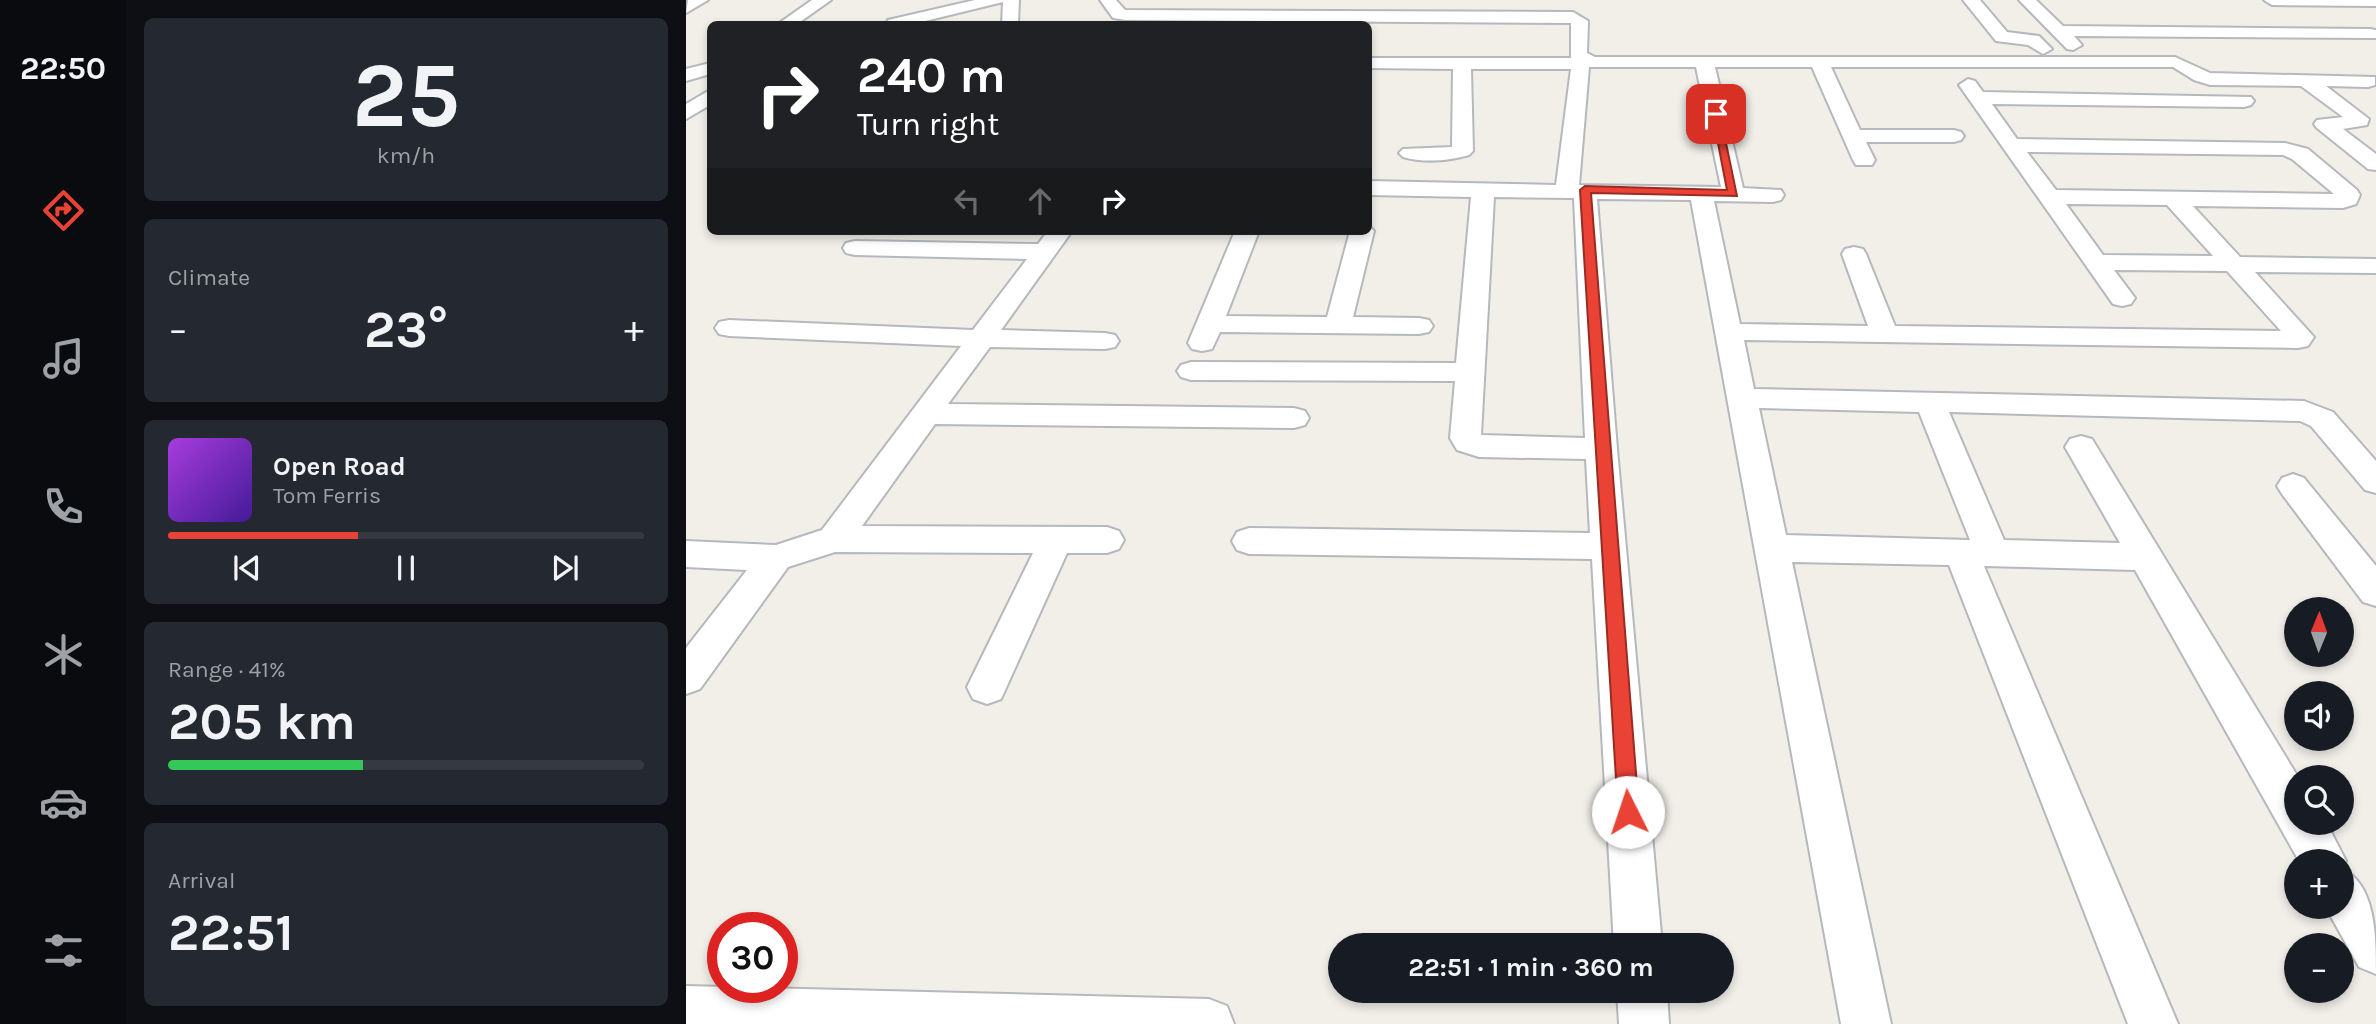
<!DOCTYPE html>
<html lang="en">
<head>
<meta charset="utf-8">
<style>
  body { margin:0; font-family:Karla,sans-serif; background:#242831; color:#f1f3f6; height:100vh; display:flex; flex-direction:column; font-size:26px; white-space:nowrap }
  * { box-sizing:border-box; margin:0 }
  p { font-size:23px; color:#9ea1a6 }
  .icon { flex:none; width:38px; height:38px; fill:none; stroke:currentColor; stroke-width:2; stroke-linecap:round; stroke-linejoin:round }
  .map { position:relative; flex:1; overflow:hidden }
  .details { display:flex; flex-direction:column; gap:18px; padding:18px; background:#0d0f14; width:560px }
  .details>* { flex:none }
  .hud { position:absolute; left:21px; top:21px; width:665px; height:214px; border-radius:10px; box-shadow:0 4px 10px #0003; background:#202124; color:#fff; overflow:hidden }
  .needle { width:46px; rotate:1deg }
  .controls { position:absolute; left:1598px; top:597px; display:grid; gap:14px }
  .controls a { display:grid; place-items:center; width:70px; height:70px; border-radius:50%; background:#171b24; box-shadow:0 4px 10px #0003; font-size:35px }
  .speed { position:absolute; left:21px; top:912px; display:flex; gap:14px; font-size:35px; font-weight:700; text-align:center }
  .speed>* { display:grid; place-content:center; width:91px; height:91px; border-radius:50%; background:#171b24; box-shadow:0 4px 10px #0003; line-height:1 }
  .speed .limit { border:10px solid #d22; background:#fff; color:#111 }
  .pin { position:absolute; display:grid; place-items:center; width:60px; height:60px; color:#fff; margin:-30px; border-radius:14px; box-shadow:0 4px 10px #0006 }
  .me { position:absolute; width:77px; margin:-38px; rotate:356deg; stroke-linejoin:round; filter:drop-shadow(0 0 5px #0008) }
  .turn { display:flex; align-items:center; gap:24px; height:147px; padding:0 35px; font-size:32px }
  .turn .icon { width:91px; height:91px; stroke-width:2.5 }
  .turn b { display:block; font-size:49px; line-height:60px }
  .lanes { display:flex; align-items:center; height:66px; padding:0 35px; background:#0003; justify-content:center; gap:35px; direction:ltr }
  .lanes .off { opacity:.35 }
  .big { font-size:52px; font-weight:700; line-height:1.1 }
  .details .widget { flex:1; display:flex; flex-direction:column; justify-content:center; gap:10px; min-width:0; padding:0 24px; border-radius:10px; background:#242831 }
  .details .dial { align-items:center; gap:0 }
  .dial b { font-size:91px; line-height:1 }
  .song { display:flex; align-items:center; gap:21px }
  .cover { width:84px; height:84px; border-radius:10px; background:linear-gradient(135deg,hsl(280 70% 55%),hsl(260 70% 35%)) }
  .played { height:7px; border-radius:4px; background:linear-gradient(90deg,#ea4335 40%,#363941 40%) }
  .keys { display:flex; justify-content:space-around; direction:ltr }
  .heat { display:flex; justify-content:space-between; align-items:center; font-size:38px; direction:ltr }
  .charge { height:10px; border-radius:5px; background:linear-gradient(90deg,#34c759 41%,#363941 0) }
  .trip { position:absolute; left:642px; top:933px; width:406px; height:70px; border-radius:35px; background:#171b24; box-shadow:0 4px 10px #0003; font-weight:700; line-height:70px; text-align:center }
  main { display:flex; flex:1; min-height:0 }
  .dock { display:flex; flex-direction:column; width:126px; justify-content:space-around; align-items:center; background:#090b0e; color:#9ea1a6 }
  .dock .icon { width:49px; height:49px }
  .dock .on { color:#ea4335 }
  .dock b { font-size:32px; color:#f1f3f6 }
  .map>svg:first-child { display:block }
</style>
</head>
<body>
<main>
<nav class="dock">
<b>22:50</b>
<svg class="icon on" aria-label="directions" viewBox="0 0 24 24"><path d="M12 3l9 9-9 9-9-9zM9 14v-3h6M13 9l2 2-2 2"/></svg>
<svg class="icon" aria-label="music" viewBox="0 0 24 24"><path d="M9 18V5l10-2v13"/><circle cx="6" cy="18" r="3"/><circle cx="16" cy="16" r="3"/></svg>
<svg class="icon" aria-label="phone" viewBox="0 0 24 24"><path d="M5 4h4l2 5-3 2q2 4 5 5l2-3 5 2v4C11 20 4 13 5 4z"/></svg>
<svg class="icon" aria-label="climate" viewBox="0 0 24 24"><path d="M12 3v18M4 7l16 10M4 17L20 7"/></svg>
<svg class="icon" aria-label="car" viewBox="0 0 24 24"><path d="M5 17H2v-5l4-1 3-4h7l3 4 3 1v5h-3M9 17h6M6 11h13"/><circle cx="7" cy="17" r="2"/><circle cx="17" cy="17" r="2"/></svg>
<svg class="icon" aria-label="filters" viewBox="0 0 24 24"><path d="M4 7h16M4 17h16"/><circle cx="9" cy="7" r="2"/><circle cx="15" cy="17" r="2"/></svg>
</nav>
<section class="details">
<div class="widget dial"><b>25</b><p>km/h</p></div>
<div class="widget"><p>Climate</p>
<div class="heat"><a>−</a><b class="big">23°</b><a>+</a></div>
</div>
<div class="widget">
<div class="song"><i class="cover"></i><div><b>Open Road</b><p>Tom Ferris</p></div></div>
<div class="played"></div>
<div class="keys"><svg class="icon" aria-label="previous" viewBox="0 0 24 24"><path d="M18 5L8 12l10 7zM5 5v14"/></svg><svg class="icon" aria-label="pause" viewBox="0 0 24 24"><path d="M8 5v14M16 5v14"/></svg><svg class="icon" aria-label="next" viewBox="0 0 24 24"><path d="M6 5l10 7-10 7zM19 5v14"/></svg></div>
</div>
<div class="widget"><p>Range · 41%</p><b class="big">205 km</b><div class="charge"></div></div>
<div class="widget"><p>Arrival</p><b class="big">22:51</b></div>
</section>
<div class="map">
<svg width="1690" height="1024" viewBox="0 0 1690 1024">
  <rect width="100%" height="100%" fill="#f1efe8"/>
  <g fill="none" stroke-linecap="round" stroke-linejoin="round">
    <g stroke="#b5b8bc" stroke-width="4">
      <g id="minor">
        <path d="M2 0H22L0 13Z"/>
        <path d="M126 0H145L111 24H92Z"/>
        <path d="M289 0H333L332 24H316L317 2 227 24H200L202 20Z"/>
        <path d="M414 0H430L439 10 887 12 902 21 901 53 909 57H1489L1524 73 1689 77V85L1682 87 1640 86 1683 119 1681 125 1657 129 1690 154V170L1682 169 1631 128 1628 124 1631 120 1657 117 1615 86 1524 85 1508 80 1487 67H1145L1174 130H1268L1275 132 1278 136 1275 140 1268 142H1180L1189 160 1186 165H1170L1167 160 1126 67H1029L1057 188 1095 190 1098 195 1095 200 1087 202 1028 201 1054 324 1182 326 1156 254 1159 249 1168 247 1177 249 1180 254 1209 326 1595 331 1541 271 1428 270 1449 298 1445 304 1436 306 1427 304 1273 85 1282 79 1289 81 1297 92 1565 97 1568 101 1565 105 1558 107 1306 104 1331 139 1599 143 1622 149 1671 190 1674 195 1670 204 1657 208 1507 206 1554 257 1690 259V273L1569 272 1628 337 1622 346 1612 348 1058 340 1068 389 1618 401 1647 412 1690 461V493L1679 490 1625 426 1614 421 1263 412 1318 540 1434 543 1379 447 1384 439 1395 436 1406 439 1612 777 1610 822H1640L1660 861 1657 869C1690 886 1690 936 1690 974L1673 967 1639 906H1656V861H1613L1449 570 1298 566 1492 1024H1442L1263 565 1106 562 1205 1024H1155L1005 200 911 199 931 449 976 945H928L906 559 563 554 551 550 546 541 551 532 563 528 904 533 900 459 793 457 771 450 764 438 769 381 505 380 495 377 491 371 495 365 505 362 770 363 785 197 682 195V181L870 185 885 69H785L787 151 783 155C763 161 737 163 717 157L713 153 717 149 766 147 767 69 682 68V58H885V23L439 20 427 18ZM903 67H1010L1035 187 893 185ZM1341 152 1597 155 1606 159 1648 194 1370 190ZM808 197 888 198 899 438 795 435ZM1380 204 1481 205 1527 256 1417 255ZM1073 408 1233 412 1284 540 1100 535Z"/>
        <path d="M1277 0H1294L1321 32 1353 36 1366 49 1357 54 1342 45 1310 41Z"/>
        <path d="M1333 0H1350L1377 26 1684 29 1690 30V38L1388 36 1396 45 1387 50 1381 49Z"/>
        <path d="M1578 0H1690V6L1586 5Z"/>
        <path d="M24 63V74L0 81V69Z"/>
        <path d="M24 90V105L0 119V104Z"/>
        <path d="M682 225 688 231 667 317 733 318 743 320 747 326 743 332 733 334 534 332 526 349 516 351 506 349 502 343 549 231H573L540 316 641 317 664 231H682Z"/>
        <path d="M362 231H386L315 330 419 333 429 335 433 341 429 347 419 349 304 347 262 404 608 408 619 411 623 418 619 425 608 428 249 424 176 526 421 527 433 531 438 540 433 549 421 553H381L315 699 301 704 287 699 281 687 347 553 149 552 102 567 14 689 0 694V648L61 570 0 567V541L90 545 136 530 275 346 43 336 33 334 29 328 33 322 43 320 287 330 341 259 169 255 160 253 157 248 160 243 169 241 352 244Z"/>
        <path d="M1607 474 1618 478 1690 566V606L1677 602 1596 494 1591 486 1596 478Z"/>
        <path d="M0 986 523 999 541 1006 548 1024H0Z"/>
        <path d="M931 990H981L983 1024H933Z"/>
      </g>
    </g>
    <use href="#minor" fill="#fff" fill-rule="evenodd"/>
  </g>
  <path fill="#ea4335" stroke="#982c22" stroke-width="2" d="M1026 112 1034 114 1051 196 905 193 953 812 950 819 942 822 935 819 932 812 894 190 899 186 1041 190Z"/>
</svg>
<div class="controls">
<a><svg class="needle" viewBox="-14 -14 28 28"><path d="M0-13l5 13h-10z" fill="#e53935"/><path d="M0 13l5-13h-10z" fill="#9ea1a6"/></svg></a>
<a><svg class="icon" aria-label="sound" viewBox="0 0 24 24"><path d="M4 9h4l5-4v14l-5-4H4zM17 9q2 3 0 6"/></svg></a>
<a><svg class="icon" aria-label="search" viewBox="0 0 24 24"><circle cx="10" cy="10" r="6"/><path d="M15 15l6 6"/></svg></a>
<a>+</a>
<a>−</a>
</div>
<div class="speed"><div class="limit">30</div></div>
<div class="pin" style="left:1030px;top:114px;background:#d93025"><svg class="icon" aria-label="arrive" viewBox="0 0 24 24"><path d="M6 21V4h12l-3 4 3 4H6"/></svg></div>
<svg class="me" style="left:942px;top:812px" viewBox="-20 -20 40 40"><circle r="19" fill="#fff"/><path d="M0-13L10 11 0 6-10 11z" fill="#ea4335"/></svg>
<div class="trip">22:51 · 1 min · 360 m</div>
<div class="hud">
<div class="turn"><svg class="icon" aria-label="right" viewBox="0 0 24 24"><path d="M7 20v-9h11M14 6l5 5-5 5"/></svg><div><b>240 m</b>Turn right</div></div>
<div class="lanes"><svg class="icon off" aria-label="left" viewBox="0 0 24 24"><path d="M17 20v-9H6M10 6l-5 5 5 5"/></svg><svg class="icon off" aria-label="ahead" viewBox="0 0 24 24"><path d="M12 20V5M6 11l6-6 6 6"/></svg><svg class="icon" aria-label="right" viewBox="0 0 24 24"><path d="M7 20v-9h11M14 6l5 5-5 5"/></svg></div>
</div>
</div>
</main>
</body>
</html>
